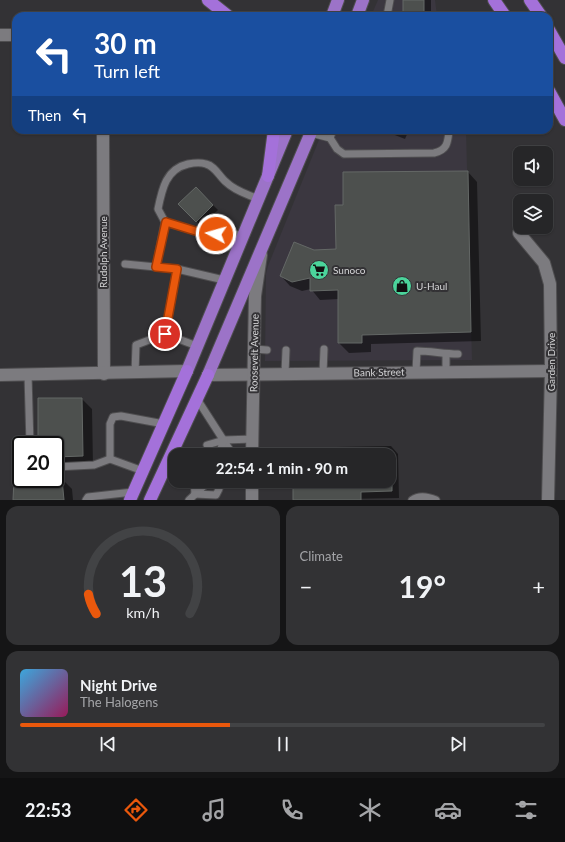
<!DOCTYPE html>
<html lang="en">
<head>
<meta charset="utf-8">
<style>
  body { margin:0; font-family:Lato,sans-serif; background:#323234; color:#f1f3f6; height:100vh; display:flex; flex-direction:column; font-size:15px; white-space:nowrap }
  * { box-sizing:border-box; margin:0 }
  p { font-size:13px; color:#a4a5a8 }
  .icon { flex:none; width:22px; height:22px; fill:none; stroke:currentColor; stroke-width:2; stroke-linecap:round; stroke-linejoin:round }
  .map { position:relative; height:500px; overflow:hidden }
  .panel { display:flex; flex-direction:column; gap:6px; padding:6px; background:#151516; flex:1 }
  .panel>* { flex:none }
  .top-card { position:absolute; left:12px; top:12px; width:541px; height:122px; border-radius:12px; box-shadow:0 1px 3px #0004,0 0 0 1px #424345; background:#1a4fa0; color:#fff; overflow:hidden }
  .buttons { position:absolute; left:513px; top:146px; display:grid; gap:8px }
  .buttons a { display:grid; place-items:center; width:40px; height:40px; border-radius:8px; background:#262628; box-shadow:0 1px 3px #0004,0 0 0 1px #424345; font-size:20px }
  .speed { position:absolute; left:12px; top:436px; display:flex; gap:8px; font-size:20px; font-weight:700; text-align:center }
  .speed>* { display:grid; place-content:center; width:52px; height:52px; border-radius:50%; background:#262628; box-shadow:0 1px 3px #0004,0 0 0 1px #424345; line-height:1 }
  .speed .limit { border:2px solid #111; border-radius:6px; background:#fff; color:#111 }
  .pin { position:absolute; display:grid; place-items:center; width:34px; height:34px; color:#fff; margin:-17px; border:2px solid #fff; border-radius:50%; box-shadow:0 1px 4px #0007 }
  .me { position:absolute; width:44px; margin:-22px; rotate:276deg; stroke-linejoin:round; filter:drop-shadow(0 0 3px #0008) }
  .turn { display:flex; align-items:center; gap:14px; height:84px; padding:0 16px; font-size:18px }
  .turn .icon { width:52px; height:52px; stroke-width:2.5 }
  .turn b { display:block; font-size:28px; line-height:34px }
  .then { display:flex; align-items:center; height:38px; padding:0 16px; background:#0003; gap:8px; font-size:15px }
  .big { font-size:30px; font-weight:700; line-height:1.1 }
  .panel .card { flex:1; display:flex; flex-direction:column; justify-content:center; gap:6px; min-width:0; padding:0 14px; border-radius:12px; background:#323234 }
  .panel .dial { align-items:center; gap:0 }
  .dial svg { height:104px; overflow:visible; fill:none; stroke:#424345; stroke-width:7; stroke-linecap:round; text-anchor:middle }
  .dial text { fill:#f1f3f6; stroke:none }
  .song { display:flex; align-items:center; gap:12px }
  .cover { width:48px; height:48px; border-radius:6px; background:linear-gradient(135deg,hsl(200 70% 55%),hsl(330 70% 35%)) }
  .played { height:4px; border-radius:2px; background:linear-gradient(90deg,#ea580c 40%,#424345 40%) }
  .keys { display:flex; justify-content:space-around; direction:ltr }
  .heat { display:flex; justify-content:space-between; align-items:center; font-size:22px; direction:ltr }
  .panel .tiles { flex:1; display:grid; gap:6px; grid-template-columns:1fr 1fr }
  .card:last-child { grid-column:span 2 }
  .trip { position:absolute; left:168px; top:448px; width:228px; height:40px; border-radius:12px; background:#262628; box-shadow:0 1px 3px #0004,0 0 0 1px #424345; font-weight:700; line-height:40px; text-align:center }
  .menu { display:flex; height:64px; justify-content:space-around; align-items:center; background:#0f0f10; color:#a4a5a8 }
  .menu .icon { width:28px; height:28px }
  .menu .active { color:#ea580c }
  .menu b { font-size:18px; color:#f1f3f6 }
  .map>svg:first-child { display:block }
</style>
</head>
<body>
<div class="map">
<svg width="565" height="500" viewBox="0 0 565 500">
  <rect width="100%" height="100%" fill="#333235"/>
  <g fill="#3b3740">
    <path d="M378 0H435L437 16H371Z"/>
    <path d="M323 130H466L472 360 265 361 266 274 268 266Z"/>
  </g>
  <g fill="#0007">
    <rect x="404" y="0" width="27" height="16"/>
    <path d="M382 130H409L405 139Z"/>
    <path d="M468 172 477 182 481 341 371 344V352L349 353 339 343V299L320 300 311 289 302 291 290 286 281 276 314 251 337 250 344 206Z"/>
    <path d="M196 188 218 210 201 226 180 204Z"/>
    <path d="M82 399 92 409 93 466H55V445H39Z"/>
    <path d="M391 446 398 454 399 498 294 500V481H389V455H336V447Z"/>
    <path d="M62 479 72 489 73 500H14Z"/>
  </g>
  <g fill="#4d504e" stroke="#646866">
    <rect x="403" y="0" width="21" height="16"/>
    <path d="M468 171 471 332 362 335V343H338V290L310 291V278L292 282 280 276 294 242 314 250 336 249 335 205H343V172Z"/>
    <path d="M196 187 213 205 196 222 178 204Z"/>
    <path d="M38 398H82L83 456 55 457V445H38Z"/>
    <path d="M14 479H62L64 500H13Z"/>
    <path d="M293 481H392V491L361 492V500H293Z"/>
  </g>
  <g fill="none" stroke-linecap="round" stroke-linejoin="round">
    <g stroke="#4f4e50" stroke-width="9">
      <g id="service">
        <path d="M387 16 390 0"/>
        <path d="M311 133 330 138 337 149 344 154 434 153C447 150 448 143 449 130"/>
        <path d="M330 138 333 130"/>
        <path d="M243 235 202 233 165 222 158 209C162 189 166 169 188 164 193 163 200 162 206 164 215 166 219 176 226 182 235 191 247 194 258 199"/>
        <path d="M125 264 177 269 165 334 136 345 135 373"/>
        <path d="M156 267 165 222"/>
        <path d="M177 269 224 280"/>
        <path d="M165 334 197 346"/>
        <path d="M254 349 267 350"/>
        <path d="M446 354V372"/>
        <path d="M416 372 417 351C431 351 444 354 458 354"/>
        <path d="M285 373 286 350"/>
        <path d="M323 373 324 349"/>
        <path d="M28 375 30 445"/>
        <path d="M197 399 233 455"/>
        <path d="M207 445 224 440 253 439"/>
        <path d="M220 451 224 440"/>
        <path d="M110 459V424L113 417 121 416 164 424"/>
        <path d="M55 467 94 465 110 459 143 471"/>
        <path d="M194 481 195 494"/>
        <path d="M195 494 216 495 219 489"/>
        <path d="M86 500 88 497 133 492"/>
        <path d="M189 500 206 484"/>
        <path d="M412 500C419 495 429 497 436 500"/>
      </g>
    </g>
    <g stroke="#4f4e50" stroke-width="14">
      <g id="minor">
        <path d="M0 35H16"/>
        <path d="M103 130 104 374"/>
        <path d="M519 233 544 263 550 284 551 371 548 500"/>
        <path d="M0 375 187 371"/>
        <path d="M208 375 551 371"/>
        <path d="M252 455 255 296 261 255"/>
        <path d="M252 500V481"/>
      </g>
    </g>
    <g stroke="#4f4e50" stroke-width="14">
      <g id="trunk">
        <path d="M332 16 338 0"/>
        <path d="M357 16 363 0"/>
        <path d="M187 371 287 130"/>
        <path d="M208 375 312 130"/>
      </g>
    </g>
    <g stroke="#4f4e50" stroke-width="14">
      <g id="motorway">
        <path d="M208 0 228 16"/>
        <path d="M494 0 505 16"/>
        <path d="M530 0 541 16"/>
        <path d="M549 30 565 58"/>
        <path d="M549 91 565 120"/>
        <path d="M268 176 274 130"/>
        <path d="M130 500 187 371"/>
        <path d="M150 500 208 375"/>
      </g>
    </g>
    <use href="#service" stroke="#7c7b7f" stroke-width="7"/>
    <use href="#minor" stroke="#7c7b7f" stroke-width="12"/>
    <use href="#trunk" stroke="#9c73c8" stroke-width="12"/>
    <use href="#motorway" stroke="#a471da" stroke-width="12"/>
  </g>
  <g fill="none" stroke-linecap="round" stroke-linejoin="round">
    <g stroke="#983908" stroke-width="10">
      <path id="route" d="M165 334 177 269 156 267 166 222 202 233 216 234"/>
    </g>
    <use href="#route" stroke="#ea580c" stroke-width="7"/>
  </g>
  <defs>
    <g id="supermarket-disc" transform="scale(1)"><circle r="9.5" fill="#4bd49b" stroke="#333235"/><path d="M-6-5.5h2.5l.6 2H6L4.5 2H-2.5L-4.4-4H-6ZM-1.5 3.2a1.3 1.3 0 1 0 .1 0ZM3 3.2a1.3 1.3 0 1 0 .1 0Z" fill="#111"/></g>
    <g id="shop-disc" transform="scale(1)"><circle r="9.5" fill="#4bd49b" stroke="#333235"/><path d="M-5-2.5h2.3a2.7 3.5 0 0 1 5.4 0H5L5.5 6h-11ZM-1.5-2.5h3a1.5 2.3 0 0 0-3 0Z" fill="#111"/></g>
  </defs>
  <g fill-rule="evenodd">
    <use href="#supermarket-disc" x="319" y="270"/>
    <use href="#shop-disc" x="402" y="286"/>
  </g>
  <g text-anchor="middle" stroke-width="4" stroke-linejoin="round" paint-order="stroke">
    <g font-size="10" fill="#d5d5d7" stroke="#333235">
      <text transform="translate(103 252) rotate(-90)" y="4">Rudolph Avenue</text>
      <text transform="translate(254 353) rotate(-89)" y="4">Roosevelt Avenue</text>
      <text transform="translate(551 362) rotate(-90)" y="4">Garden Drive</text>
      <text transform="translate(379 372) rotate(-1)" y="4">Bank Street</text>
    </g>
    <g font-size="10" fill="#d5d5d7" stroke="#333235" text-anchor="start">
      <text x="333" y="274">Sunoco</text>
      <text x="416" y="290">U-Haul</text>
    </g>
  </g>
</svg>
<div class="buttons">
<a><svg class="icon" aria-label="sound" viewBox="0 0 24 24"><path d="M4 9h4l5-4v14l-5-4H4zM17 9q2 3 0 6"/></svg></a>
<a><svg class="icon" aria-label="layers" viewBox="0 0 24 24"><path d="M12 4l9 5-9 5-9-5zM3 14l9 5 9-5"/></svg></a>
</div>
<div class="speed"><div class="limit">20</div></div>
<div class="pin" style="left:165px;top:334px;background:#d93025"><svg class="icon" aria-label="arrive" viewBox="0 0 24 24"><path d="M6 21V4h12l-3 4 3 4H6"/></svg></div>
<svg class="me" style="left:216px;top:234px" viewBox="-20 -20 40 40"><circle r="17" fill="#ea580c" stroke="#fff" stroke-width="3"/><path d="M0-11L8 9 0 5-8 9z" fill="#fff"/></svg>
<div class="trip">22:54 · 1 min · 90 m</div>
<div class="top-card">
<div class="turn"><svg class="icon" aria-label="left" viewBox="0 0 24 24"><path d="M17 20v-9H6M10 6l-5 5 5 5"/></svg><div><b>30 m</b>Turn left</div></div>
<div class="then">Then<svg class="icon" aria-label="left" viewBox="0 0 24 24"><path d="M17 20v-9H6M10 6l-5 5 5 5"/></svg></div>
</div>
</div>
<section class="panel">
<div class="tiles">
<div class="card dial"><svg viewBox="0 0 100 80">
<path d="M14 69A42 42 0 1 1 86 69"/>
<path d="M14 69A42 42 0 0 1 8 54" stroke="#ea580c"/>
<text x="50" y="56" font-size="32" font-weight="700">13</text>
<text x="50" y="72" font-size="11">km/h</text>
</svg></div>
<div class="card"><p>Climate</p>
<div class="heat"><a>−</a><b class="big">19°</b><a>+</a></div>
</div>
<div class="card">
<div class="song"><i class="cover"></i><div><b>Night Drive</b><p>The Halogens</p></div></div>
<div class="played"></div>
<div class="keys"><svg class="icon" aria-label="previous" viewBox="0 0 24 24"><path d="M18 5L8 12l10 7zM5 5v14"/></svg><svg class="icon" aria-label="pause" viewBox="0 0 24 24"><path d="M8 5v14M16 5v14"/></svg><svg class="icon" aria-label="next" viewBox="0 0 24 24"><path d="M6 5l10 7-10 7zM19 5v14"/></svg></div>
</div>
</div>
</section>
<nav class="menu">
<b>22:53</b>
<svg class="icon active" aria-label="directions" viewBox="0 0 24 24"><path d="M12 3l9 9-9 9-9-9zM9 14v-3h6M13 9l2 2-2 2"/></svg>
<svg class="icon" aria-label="music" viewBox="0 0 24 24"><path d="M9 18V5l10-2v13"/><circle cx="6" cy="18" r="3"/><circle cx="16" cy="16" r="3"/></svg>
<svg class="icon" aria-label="phone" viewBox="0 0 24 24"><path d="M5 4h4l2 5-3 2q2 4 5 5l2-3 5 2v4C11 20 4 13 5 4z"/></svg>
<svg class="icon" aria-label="climate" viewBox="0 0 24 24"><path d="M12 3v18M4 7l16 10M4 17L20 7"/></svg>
<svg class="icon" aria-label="car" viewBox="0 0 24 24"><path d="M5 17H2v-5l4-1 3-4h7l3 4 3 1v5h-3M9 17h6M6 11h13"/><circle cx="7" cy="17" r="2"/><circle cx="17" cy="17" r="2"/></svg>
<svg class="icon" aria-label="filters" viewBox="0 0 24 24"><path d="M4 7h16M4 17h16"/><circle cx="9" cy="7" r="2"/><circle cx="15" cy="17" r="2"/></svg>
</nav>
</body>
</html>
